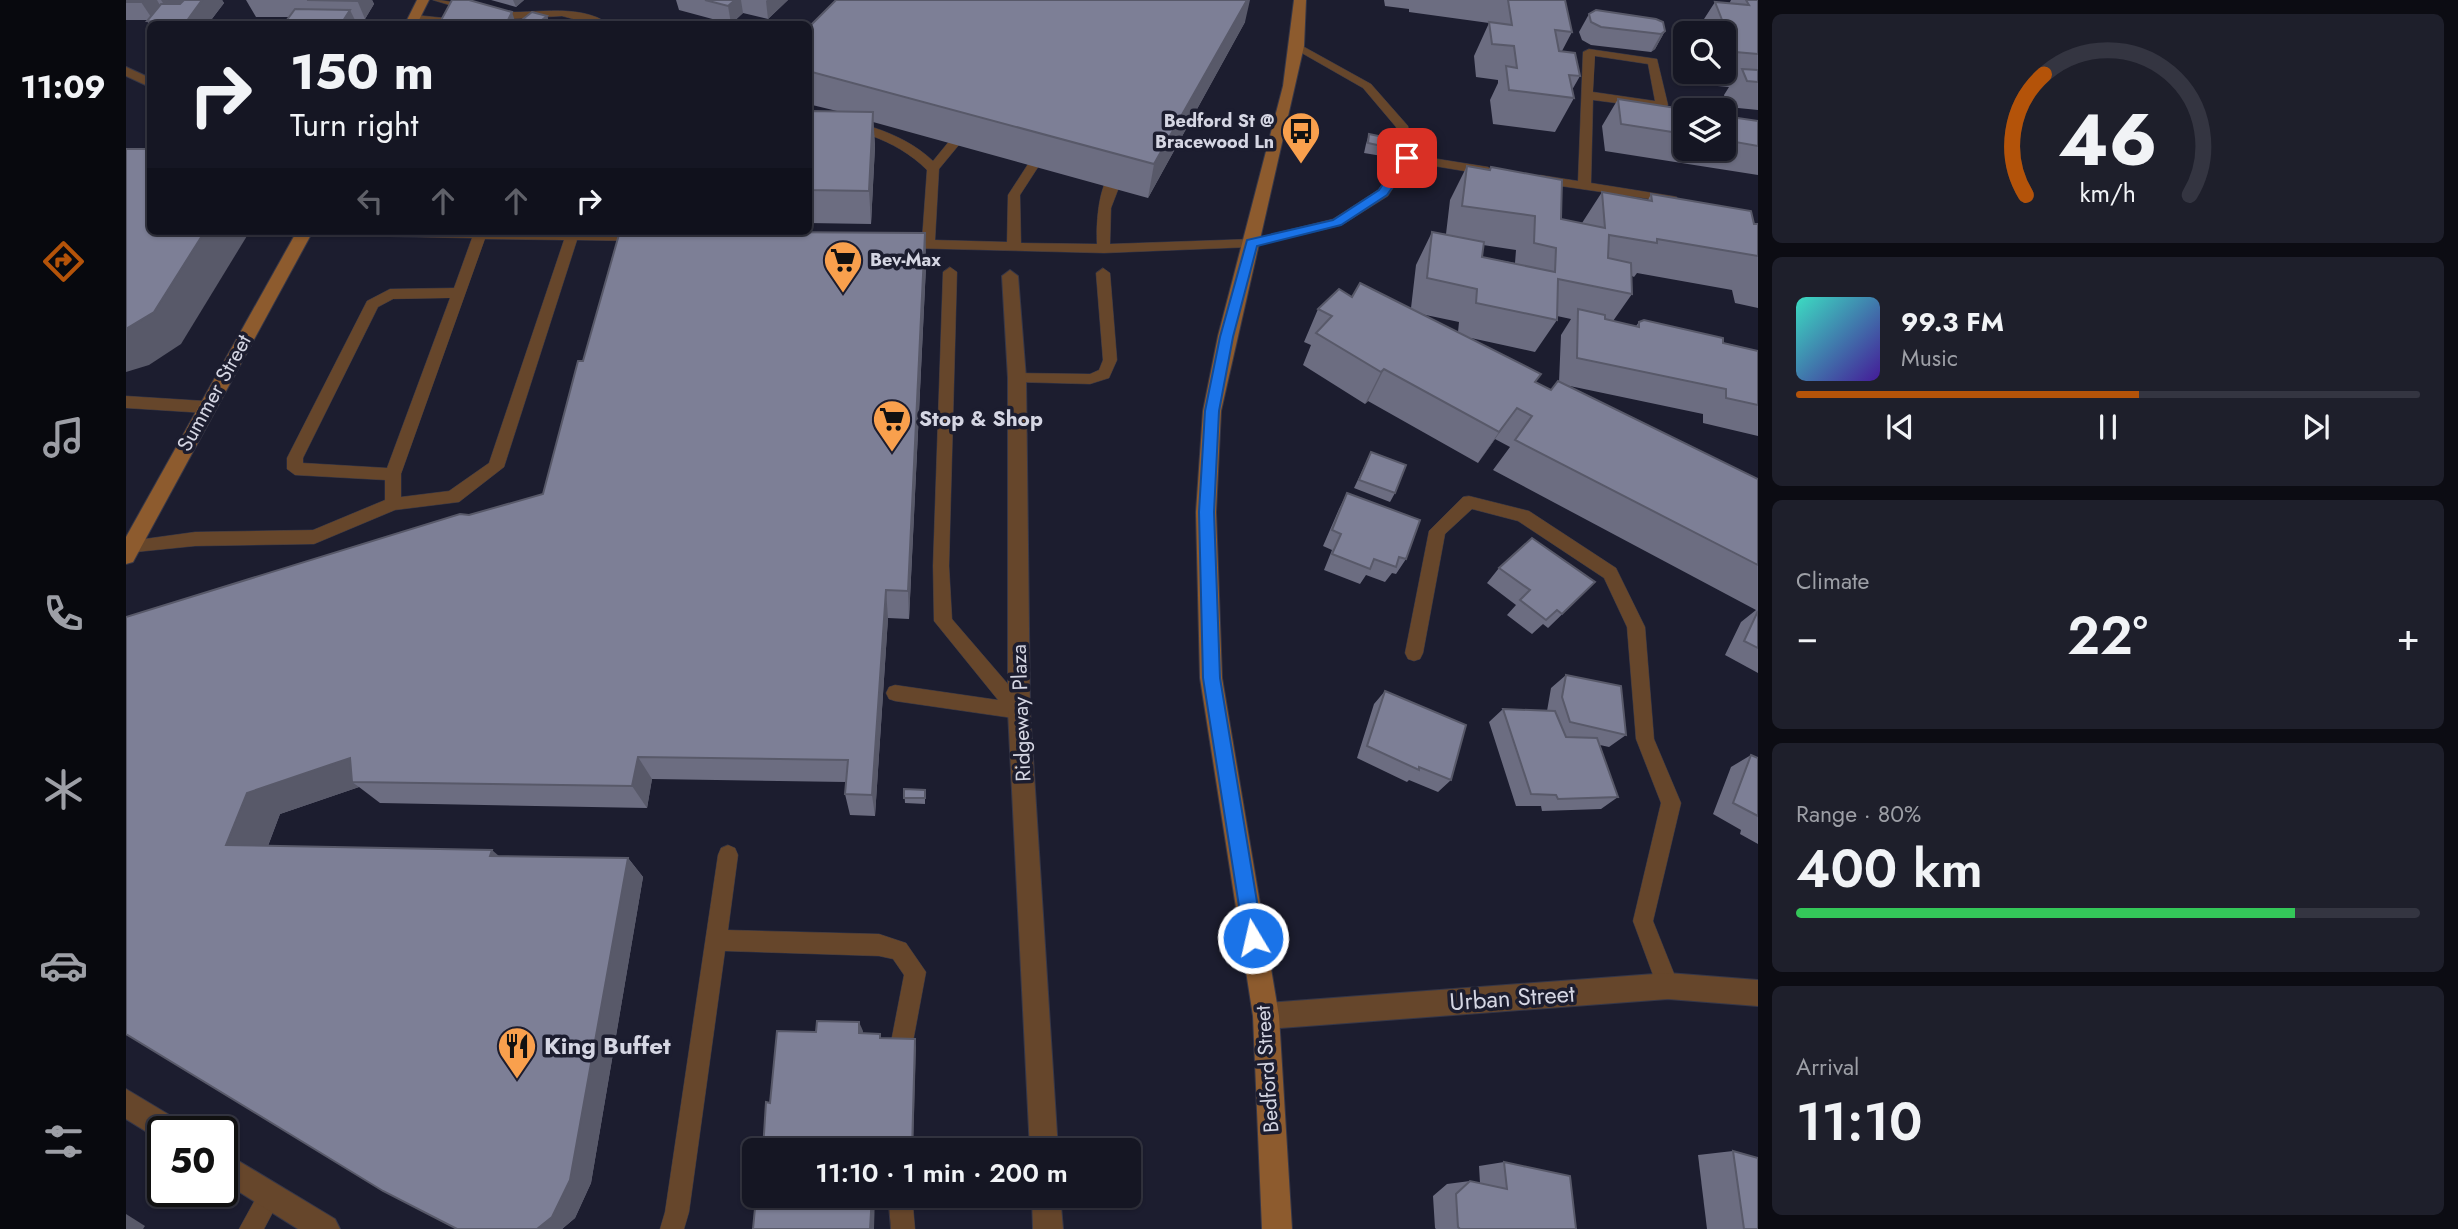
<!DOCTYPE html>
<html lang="en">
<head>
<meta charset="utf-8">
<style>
  body { margin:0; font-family:Jost,sans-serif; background:#1e1f2b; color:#f1f3f6; height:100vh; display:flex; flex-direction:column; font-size:26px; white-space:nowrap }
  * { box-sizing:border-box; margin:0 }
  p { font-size:23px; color:#9d9fa6 }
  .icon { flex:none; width:38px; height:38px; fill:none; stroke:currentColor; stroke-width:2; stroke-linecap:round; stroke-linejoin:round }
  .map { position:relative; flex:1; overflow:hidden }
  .panel { display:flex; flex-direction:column; gap:14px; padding:14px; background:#0c0c13; width:700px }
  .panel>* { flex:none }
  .guide { position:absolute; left:21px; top:21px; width:665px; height:214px; border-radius:10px; box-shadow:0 2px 5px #0004,0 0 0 2px #343541; background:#151623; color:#f1f3f6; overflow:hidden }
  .controls { position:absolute; left:1547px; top:21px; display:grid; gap:14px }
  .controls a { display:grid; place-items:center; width:63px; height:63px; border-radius:10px; background:#151623; box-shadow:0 2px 5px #0004,0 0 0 2px #343541; font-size:35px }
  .speed { position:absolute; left:21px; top:1116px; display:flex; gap:14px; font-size:35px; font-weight:700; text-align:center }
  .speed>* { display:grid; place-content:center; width:91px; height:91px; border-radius:50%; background:#151623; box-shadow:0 2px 5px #0004,0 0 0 2px #343541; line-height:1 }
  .speed .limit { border:4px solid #111; border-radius:10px; background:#fff; color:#111 }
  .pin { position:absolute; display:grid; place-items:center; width:60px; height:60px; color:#fff; margin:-30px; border-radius:14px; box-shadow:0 4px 10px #0006 }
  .me { position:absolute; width:77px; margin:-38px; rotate:351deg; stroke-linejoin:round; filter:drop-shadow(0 0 5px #0008) }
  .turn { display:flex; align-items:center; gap:24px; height:147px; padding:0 28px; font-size:32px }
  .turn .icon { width:91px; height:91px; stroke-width:2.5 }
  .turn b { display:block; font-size:49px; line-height:60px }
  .lanes { display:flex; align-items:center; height:66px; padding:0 28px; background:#0003; justify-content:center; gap:35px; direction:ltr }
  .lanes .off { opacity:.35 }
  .big { font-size:52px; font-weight:600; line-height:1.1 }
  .panel .widget { flex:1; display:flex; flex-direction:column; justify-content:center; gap:10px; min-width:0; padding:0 24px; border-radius:10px; background:#1e1f2b }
  .panel .dial { align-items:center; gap:0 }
  .dial svg { height:182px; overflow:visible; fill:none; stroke:#343541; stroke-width:7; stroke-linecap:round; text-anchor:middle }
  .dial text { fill:#f1f3f6; stroke:none }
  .song { display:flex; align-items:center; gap:21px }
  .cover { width:84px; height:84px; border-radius:10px; background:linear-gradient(135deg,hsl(170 70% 55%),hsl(260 70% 35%)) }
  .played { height:7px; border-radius:4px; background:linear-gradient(90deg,#b45309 55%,#343541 55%) }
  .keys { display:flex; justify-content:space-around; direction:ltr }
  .heat { display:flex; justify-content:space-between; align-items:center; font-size:38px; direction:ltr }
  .charge { height:10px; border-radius:5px; background:linear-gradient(90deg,#34c759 80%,#343541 0) }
  .trip { position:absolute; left:616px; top:1138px; width:399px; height:70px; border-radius:10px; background:#151623; box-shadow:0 2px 5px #0004,0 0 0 2px #343541; font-weight:600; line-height:70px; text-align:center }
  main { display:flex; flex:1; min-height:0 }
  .menu { display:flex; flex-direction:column; width:126px; justify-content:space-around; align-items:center; background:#08090e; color:#9d9fa6 }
  .menu .icon { width:49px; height:49px }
  .menu .current { color:#b45309 }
  .menu b { font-size:32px; color:#f1f3f6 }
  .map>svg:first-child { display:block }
</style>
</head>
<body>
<main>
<nav class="menu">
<b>11:09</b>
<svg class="icon current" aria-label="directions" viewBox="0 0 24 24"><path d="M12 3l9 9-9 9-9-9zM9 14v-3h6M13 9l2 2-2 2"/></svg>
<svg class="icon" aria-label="music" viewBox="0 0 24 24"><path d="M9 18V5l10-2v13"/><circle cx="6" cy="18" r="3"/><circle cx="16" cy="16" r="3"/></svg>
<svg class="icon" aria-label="phone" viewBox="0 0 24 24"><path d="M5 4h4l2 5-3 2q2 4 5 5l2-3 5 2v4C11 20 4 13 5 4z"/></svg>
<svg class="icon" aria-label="climate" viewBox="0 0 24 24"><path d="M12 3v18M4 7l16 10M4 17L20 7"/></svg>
<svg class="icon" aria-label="car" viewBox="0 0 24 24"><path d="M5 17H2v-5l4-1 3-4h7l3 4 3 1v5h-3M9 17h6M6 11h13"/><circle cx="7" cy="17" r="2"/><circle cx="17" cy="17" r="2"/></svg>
<svg class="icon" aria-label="filters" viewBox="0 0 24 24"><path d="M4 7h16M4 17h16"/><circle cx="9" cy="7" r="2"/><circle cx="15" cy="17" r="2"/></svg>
</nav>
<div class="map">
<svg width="1632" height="1229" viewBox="0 0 1632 1229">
  <rect width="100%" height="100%" fill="#1c1d2f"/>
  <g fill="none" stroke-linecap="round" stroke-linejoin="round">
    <g stroke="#363748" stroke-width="1">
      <g id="lane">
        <path d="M307 0C328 0 345 8 365 11 401 16 451 1 483 24H466L436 16 384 19 363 17Z"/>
        <path d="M289 15 347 21 353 24H320L285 20 283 18Z"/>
        <path d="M1171 43 1245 84 1282 126 1287 155 1362 167 1368 171 1362 175 1284 162 1262 196 1216 225 1126 247 978 253 777 248 770 244 772 241 796 240 801 170C768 137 726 129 682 118V111C726 121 773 129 807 161L838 123H846V129L813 169 809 240 881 242 882 195 915 144 919 143 925 147 894 195 895 243 971 244C970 224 972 174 994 165L1000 169 985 208 984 244 1126 239 1207 219 1252 190 1275 158 1270 127 1237 88 1167 48 1165 46Z"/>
        <path d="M1463 49 1531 59 1542 105 1536 109 1467 100 1465 183 1546 196 1551 197V203L1414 183 1408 179 1414 175 1452 181 1457 52ZM1469 56 1522 64 1529 101 1467 92Z"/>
        <path d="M172 231 515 233 522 237 515 241 451 240 378 467 333 502 269 510 188 544 69 546 0 553V543L4 541 69 532 187 530 259 500V480L169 475 161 469V458L241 301 264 289 328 288 346 238 179 235ZM359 239 438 240 363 463 323 491 275 497V474ZM324 298 261 468 177 463V458L252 307 267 299Z"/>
        <path d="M824 267 831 272 823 566 826 619 900 705 902 711 900 717 893 719 769 701 763 699 760 693 763 687 769 685 872 700 808 621 807 566 817 272Z"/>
        <path d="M977 268 984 273 991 360 983 378 964 384 886 382 884 378 891 373 964 374 973 370 977 360 970 273Z"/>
        <path d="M0 396 79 401 87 407 79 413 0 408Z"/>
        <path d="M1343 496 1403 511 1490 568 1519 627 1528 739 1555 803 1527 921 1553 986 1550 994 1542 997 1534 994 1507 921 1535 803 1510 739 1501 627 1478 578 1392 521 1346 509 1319 534 1297 653 1294 659 1288 661 1282 659 1279 653 1303 531 1337 497Z"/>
        <path d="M602 845 609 848 612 855 602 930 753 934 780 943 800 972 786 1047 783 1055 775 1058 767 1055 764 1047 778 975 767 959 753 956 599 951 563 1212 558 1229H534L539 1212 592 855 595 848Z"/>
        <path d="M144 1183 152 1187 156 1195 138 1229H113L136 1187Z"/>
        <path d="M762 1195H786L789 1229H765Z"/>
      </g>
    </g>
    <g stroke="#363748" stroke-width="2">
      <g id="street">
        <path d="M0 67 24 78V87L0 76Z"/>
        <path d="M884 270 892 276 900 378 904 711 932 1150H904L882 711V378L876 276Z"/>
        <path d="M1542 973 1632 980V1006L1542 999 1140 1029 1131 1025 1127 1016 1131 1007 1140 1003Z"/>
        <path d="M0 1089 55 1122 59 1132H37V1142L0 1119Z"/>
        <path d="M96 1151 209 1219 214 1229H172L96 1181Z"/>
        <path d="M906 1195H934L937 1229H907Z"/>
      </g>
    </g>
    <g stroke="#363748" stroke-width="2">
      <g id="secondary">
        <path d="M291 0H303L291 24H279Z"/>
        <path d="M1168 0H1180L1178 46 1095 411 1090 512 1096 678 1153 1016 1166 1229H1136L1127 1016 1074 678 1070 512 1077 411 1092 336 1157 86Z"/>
        <path d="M171 231H187L7 562 0 564V537Z"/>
      </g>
    </g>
    <use href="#lane" fill="#66462b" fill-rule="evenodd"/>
    <use href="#street" fill="#66462b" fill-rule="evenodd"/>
    <use href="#secondary" fill="#8d5b2e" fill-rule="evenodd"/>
  </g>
  <g fill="#6c6d81" fill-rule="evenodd">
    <path d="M0 0H96L98 3 82 24H24V26L21 21 22 20H0Z"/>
    <path d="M120 0H246L248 4 239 19H228L231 24H158L163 17H130Z"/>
    <path d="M365 0H398L390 7Z"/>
    <path d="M550 0H662L642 19 617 13 605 24 553 10Z"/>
    <path d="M1258 0H1382L1446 32 1436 51 1454 76 1446 90 1448 98 1429 132 1367 124 1364 100 1372 83V80L1350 77 1348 56 1363 23 1283 12V9L1259 6Z"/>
    <path d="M1605 0H1632V110L1602 107 1598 95 1603 87 1569 84 1565 72H1598V33H1569L1589 2 1603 4Z"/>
    <path d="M1463 14 1539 31 1529 49 1525 52 1465 45 1456 40 1453 32Z"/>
    <path d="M421 16 424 24H399L397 19Z"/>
    <path d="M1119 22 1022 198 747 122 749 146 745 224 682 223V111H711L682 104V28Z"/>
    <path d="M1492 99 1559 110V149H1598V116L1632 121V175L1479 151 1476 126Z"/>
    <path d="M1243 134 1265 148 1262 157 1238 153 1240 144Z"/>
    <path d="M1341 166 1363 170 1365 167 1435 219 1456 223 1476 192 1522 200 1525 194 1632 224V308L1609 303 1606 290 1511 273 1508 277 1506 276V294L1487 321 1510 326 1513 322 1632 351V436L1577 423V414L1439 385 1632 479V673L1599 655 1615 622 1630 610 1367 470 1384 447 1369 439 1352 463 1242 401 1239 404 1177 365 1185 345 1178 342 1192 309 1226 297 1285 308 1290 265 1306 232 1320 234 1324 200ZM1357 245 1390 250 1389 263 1356 257ZM1295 314 1333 322 1332 332ZM1431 316 1445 319 1435 335 1433 382 1425 390 1409 383 1345 338 1409 352 1431 320Z"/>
    <path d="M799 233 800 266 783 619 762 618 749 816 724 815 719 794 720 782 526 779 521 808 254 803 233 787 154 814 142 846 373 856 502 858 517 877 465 1183 449 1218 436 1229H331L0 1034 343 515 417 494 457 361Z"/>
    <path d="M1245 452 1269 493 1264 502 1228 488Z"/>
    <path d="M1221 493 1280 559 1270 574 1266 573 1259 582 1240 575 1234 584 1198 570 1206 550 1197 546 1213 509Z"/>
    <path d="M1373 568 1454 597 1422 628 1417 624 1406 634 1381 615 1390 605 1361 583Z"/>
    <path d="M1440 675 1500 735 1483 747 1474 745 1492 797 1475 809 1416 811 1415 806H1390L1363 722 1377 709 1421 711 1425 688Z"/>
    <path d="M1259 691 1325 780 1312 792 1283 780 1281 782 1231 758 1248 704Z"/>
    <path d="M1625 755 1632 758V844L1614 834 1615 830 1587 814 1605 767Z"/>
    <path d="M778 789 799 790V804L779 803Z"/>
    <path d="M1607 1151 1632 1229H1581L1572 1155Z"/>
    <path d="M1378 1162 1450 1229H1310L1309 1228 1307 1196 1321 1184 1344 1181 1354 1183 1353 1166Z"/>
  </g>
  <g fill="#585969">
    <path d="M17 0H31L36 9 27 20 15 2Z"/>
    <path d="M35 0H47L43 2 44 4 41 9Z"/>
    <path d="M76 0H96L98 3 82 24H61L60 22Z"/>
    <path d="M231 0H246L248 4 239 19Z"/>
    <path d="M387 0H398L390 7Z"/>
    <path d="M609 0H615L617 13 605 24 602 6Z"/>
    <path d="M641 0H662L642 19 640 1Z"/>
    <path d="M1121 0H1124L1119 22 1022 198 1028 164Z"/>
    <path d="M224 10 231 24H215Z"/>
    <path d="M386 12 390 24H380Z"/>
    <path d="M421 16 424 24H413L412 23Z"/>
    <path d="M1539 31 1529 49 1525 52 1535 34Z"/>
    <path d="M747 112 749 146 745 224 743 191Z"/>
    <path d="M79 231H124L55 344 23 365 0 372V329Z"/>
    <path d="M799 233 800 266 783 619 782 591Z"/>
    <path d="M1258 369 1242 401 1239 404 1255 372Z"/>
    <path d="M1391 408 1369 439 1352 463 1373 432Z"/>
    <path d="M760 590 762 618 749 816 746 795Z"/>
    <path d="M512 757 526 779 521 808 506 786Z"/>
    <path d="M224 758 226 782 233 787 154 814 135 864 100 845 121 793Z"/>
    <path d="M366 850 388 869 364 856Z"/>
    <path d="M502 858 517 877 465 1183 449 1218 436 1229H411Z"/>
    <path d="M733 1022 737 1031 736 1042 733 1033Z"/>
    <path d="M789 1039 790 1047 787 1150H786Z"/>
    <path d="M746 1195H749L748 1229H744Z"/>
    <path d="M0 1214 19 1226 17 1229H0Z"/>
  </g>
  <g fill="#7d7f96" stroke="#585969" stroke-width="2">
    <path d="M0 0H17L15 2H0Z"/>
    <path d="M45 0H76L60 22 21 21 35 4H54L56 2H43Z"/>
    <path d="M181 0H231V1Z"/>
    <path d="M326 0H343L386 12 380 24H313Z"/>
    <path d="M579 0H609L602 6Z"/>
    <path d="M710 0H1121L1028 164 682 71V28Z"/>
    <path d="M1382 0H1439L1446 32 1429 30 1433 51 1449 53 1454 76 1443 75 1448 98 1383 90 1380 66 1391 68 1388 46 1366 44 1363 22 1386 25Z"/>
    <path d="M1620 0H1632V54L1598 51V33H1584L1582 28 1600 30 1589 2 1623 5Z"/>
    <path d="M169 9 224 10 215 24H158Z"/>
    <path d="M1470 10 1530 19 1537 22 1539 31 1535 34 1475 27 1465 22 1463 14Z"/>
    <path d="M406 12 421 16 412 23 397 19Z"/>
    <path d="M1616 69 1632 70V82L1621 81Z"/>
    <path d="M1492 99 1563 110H1559V134L1495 124Z"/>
    <path d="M682 111 747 112 743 191 682 190Z"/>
    <path d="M1598 116 1632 121V146L1598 140Z"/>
    <path d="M1243 134 1267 139 1265 148 1242 143Z"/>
    <path d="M0 149H24V231H79L28 312 0 329Z"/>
    <path d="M1341 166 1364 170 1365 167 1436 180 1435 219 1479 228 1476 192 1526 201 1525 194 1625 211 1628 224H1632V256L1531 239V243L1483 235 1482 258 1505 263 1506 294 1432 279 1431 320 1350 303 1351 289 1301 278 1306 232 1358 242 1356 257 1429 272 1430 248 1408 243 1409 216 1336 206Z"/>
    <path d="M494 231 799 233 782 591 760 590 746 795 719 794 722 760 512 757 506 786 226 782 224 758 121 793 100 845 366 850 364 856 502 858 444 1180 426 1217 411 1229H331L257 1191 0 1034V617L334 514 343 515 417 494 452 361H457Z"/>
    <path d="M1234 283 1415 374 1409 382 1425 390 1432 381 1632 479V565L1389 440 1406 416 1391 408 1373 432 1258 369 1255 372 1190 333 1206 316 1192 309 1213 289 1226 297Z"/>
    <path d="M1452 309 1479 315V319L1513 327V322L1518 320 1597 338V343L1632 351V405L1600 398V389L1451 358Z"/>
    <path d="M1245 452 1280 465 1269 493 1233 480Z"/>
    <path d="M1221 493 1294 520 1280 559 1273 557 1270 567 1248 559 1244 569 1206 554 1215 534 1206 530Z"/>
    <path d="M1406 538 1469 582 1436 614 1431 610 1420 620 1394 600 1404 590 1373 568Z"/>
    <path d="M1632 611V648L1618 641Z"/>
    <path d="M1440 675 1495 686 1500 735 1444 722 1436 697Z"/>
    <path d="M1259 691 1340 725 1325 780 1293 767V770L1241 746Z"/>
    <path d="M1377 709 1429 711 1440 737 1471 738 1492 797 1432 799 1430 795 1405 794Z"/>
    <path d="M1625 755 1632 758V816L1607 803Z"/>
    <path d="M778 789 799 790V798H778Z"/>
    <path d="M691 1021 733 1022V1033L754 1034V1038L789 1039 786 1150H637L640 1102 644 1103 651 1031 690 1032Z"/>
    <path d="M1607 1151 1632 1158V1229H1618Z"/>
    <path d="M1378 1162 1444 1176 1450 1229H1334L1332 1227 1330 1194 1344 1181 1381 1189Z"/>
    <path d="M634 1195H746L744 1229H627L630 1198H634Z"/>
  </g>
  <path fill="#1a73e8" stroke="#114b97" stroke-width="2" d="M1277 155 1287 158 1261 195 1215 225 1131 246 1107 337 1093 411 1088 512 1094 678 1137 938 1134 945 1127 948 1121 945 1118 938 1077 678 1073 512 1079 411 1094 337 1121 240 1207 220 1253 190Z"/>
  <defs>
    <g id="bus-pin" transform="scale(2.0125)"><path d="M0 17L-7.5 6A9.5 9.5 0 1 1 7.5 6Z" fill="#f9a04d" stroke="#1c1d2f"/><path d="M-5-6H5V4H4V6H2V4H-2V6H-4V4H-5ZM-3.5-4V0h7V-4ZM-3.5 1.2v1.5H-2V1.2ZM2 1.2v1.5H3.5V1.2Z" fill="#111"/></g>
    <g id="supermarket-pin" transform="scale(2.0125)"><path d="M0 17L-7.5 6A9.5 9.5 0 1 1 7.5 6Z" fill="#f9a04d" stroke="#1c1d2f"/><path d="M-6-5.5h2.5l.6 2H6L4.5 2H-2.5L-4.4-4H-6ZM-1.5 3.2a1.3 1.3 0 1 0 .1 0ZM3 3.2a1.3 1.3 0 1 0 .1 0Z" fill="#111"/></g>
    <g id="restaurant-pin" transform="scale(2.0125)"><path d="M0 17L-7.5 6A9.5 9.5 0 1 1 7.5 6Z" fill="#f9a04d" stroke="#1c1d2f"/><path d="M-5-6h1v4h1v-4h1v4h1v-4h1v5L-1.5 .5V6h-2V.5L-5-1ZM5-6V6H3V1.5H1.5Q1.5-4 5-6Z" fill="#111"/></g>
  </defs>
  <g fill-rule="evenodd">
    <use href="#bus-pin" x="1175" y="131"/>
    <use href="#supermarket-pin" x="717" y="260"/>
    <use href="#supermarket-pin" x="766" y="419"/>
    <use href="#restaurant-pin" x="391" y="1046"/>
  </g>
  <g text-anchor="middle" stroke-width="7" stroke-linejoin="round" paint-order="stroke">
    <g font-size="18" font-weight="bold" fill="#d5d6e3" stroke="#1c1d2f" text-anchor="end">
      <text x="1148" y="127">Bedford St @<tspan x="1148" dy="21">Bracewood Ln</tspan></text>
      <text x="744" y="266" text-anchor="start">Bev-Max</text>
    </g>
    <g font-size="21" fill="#d5d6e3" stroke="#1c1d2f">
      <text transform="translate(88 393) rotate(-61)" y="7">Summer Street</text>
      <text transform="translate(895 713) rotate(-92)" y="7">Ridgeway Plaza</text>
      <text transform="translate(1141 1069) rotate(-94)" y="7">Bedford Street</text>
    </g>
    <g font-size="21" font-weight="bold" fill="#d5d6e3" stroke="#1c1d2f" text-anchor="start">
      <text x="793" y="426">Stop &amp; Shop</text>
    </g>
    <g font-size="24" fill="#d5d6e3" stroke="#1c1d2f">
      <text transform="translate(1386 998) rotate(-4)" y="8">Urban Street</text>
    </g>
    <g font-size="24" font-weight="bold" fill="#d5d6e3" stroke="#1c1d2f" text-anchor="start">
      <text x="418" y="1054">King Buffet</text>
    </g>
  </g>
</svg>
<div class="controls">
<a><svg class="icon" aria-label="search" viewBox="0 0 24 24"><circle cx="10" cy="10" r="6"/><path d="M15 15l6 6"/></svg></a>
<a><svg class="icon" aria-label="layers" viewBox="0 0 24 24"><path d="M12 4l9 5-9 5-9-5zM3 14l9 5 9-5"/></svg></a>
</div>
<div class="speed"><div class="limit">50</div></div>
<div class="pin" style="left:1281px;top:158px;background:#d93025"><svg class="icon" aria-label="arrive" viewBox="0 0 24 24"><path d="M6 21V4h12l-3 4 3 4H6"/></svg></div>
<svg class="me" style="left:1127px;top:938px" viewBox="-20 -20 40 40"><circle r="17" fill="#1a73e8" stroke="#fff" stroke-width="3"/><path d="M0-11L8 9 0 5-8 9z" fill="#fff"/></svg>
<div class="trip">11:10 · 1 min · 200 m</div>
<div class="guide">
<div class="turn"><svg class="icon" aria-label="right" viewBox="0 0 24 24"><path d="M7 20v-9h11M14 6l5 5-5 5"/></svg><div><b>150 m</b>Turn right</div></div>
<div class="lanes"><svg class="icon off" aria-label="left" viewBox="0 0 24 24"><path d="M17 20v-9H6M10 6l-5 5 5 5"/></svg><svg class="icon off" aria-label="ahead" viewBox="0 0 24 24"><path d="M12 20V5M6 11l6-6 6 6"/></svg><svg class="icon off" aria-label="ahead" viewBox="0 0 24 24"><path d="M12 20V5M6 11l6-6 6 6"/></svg><svg class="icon" aria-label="right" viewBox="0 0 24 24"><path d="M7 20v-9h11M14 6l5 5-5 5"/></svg></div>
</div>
</div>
<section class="panel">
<div class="widget dial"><svg viewBox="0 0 100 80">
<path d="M14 69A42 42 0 1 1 86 69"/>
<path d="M14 69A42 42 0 0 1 22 16" stroke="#b45309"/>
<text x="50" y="56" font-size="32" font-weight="700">46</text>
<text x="50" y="72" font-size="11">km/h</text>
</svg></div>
<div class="widget">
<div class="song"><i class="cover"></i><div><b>99.3 FM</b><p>Music</p></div></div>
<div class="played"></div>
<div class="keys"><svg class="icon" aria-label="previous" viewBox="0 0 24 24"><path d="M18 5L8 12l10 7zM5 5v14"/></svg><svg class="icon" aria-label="pause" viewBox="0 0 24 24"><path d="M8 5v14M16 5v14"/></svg><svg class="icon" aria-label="next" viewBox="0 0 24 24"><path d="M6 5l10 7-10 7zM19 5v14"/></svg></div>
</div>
<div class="widget"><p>Climate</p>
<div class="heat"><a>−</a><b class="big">22°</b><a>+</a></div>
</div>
<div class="widget"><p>Range · 80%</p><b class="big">400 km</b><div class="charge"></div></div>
<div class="widget"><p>Arrival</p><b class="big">11:10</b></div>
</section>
</main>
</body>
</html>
